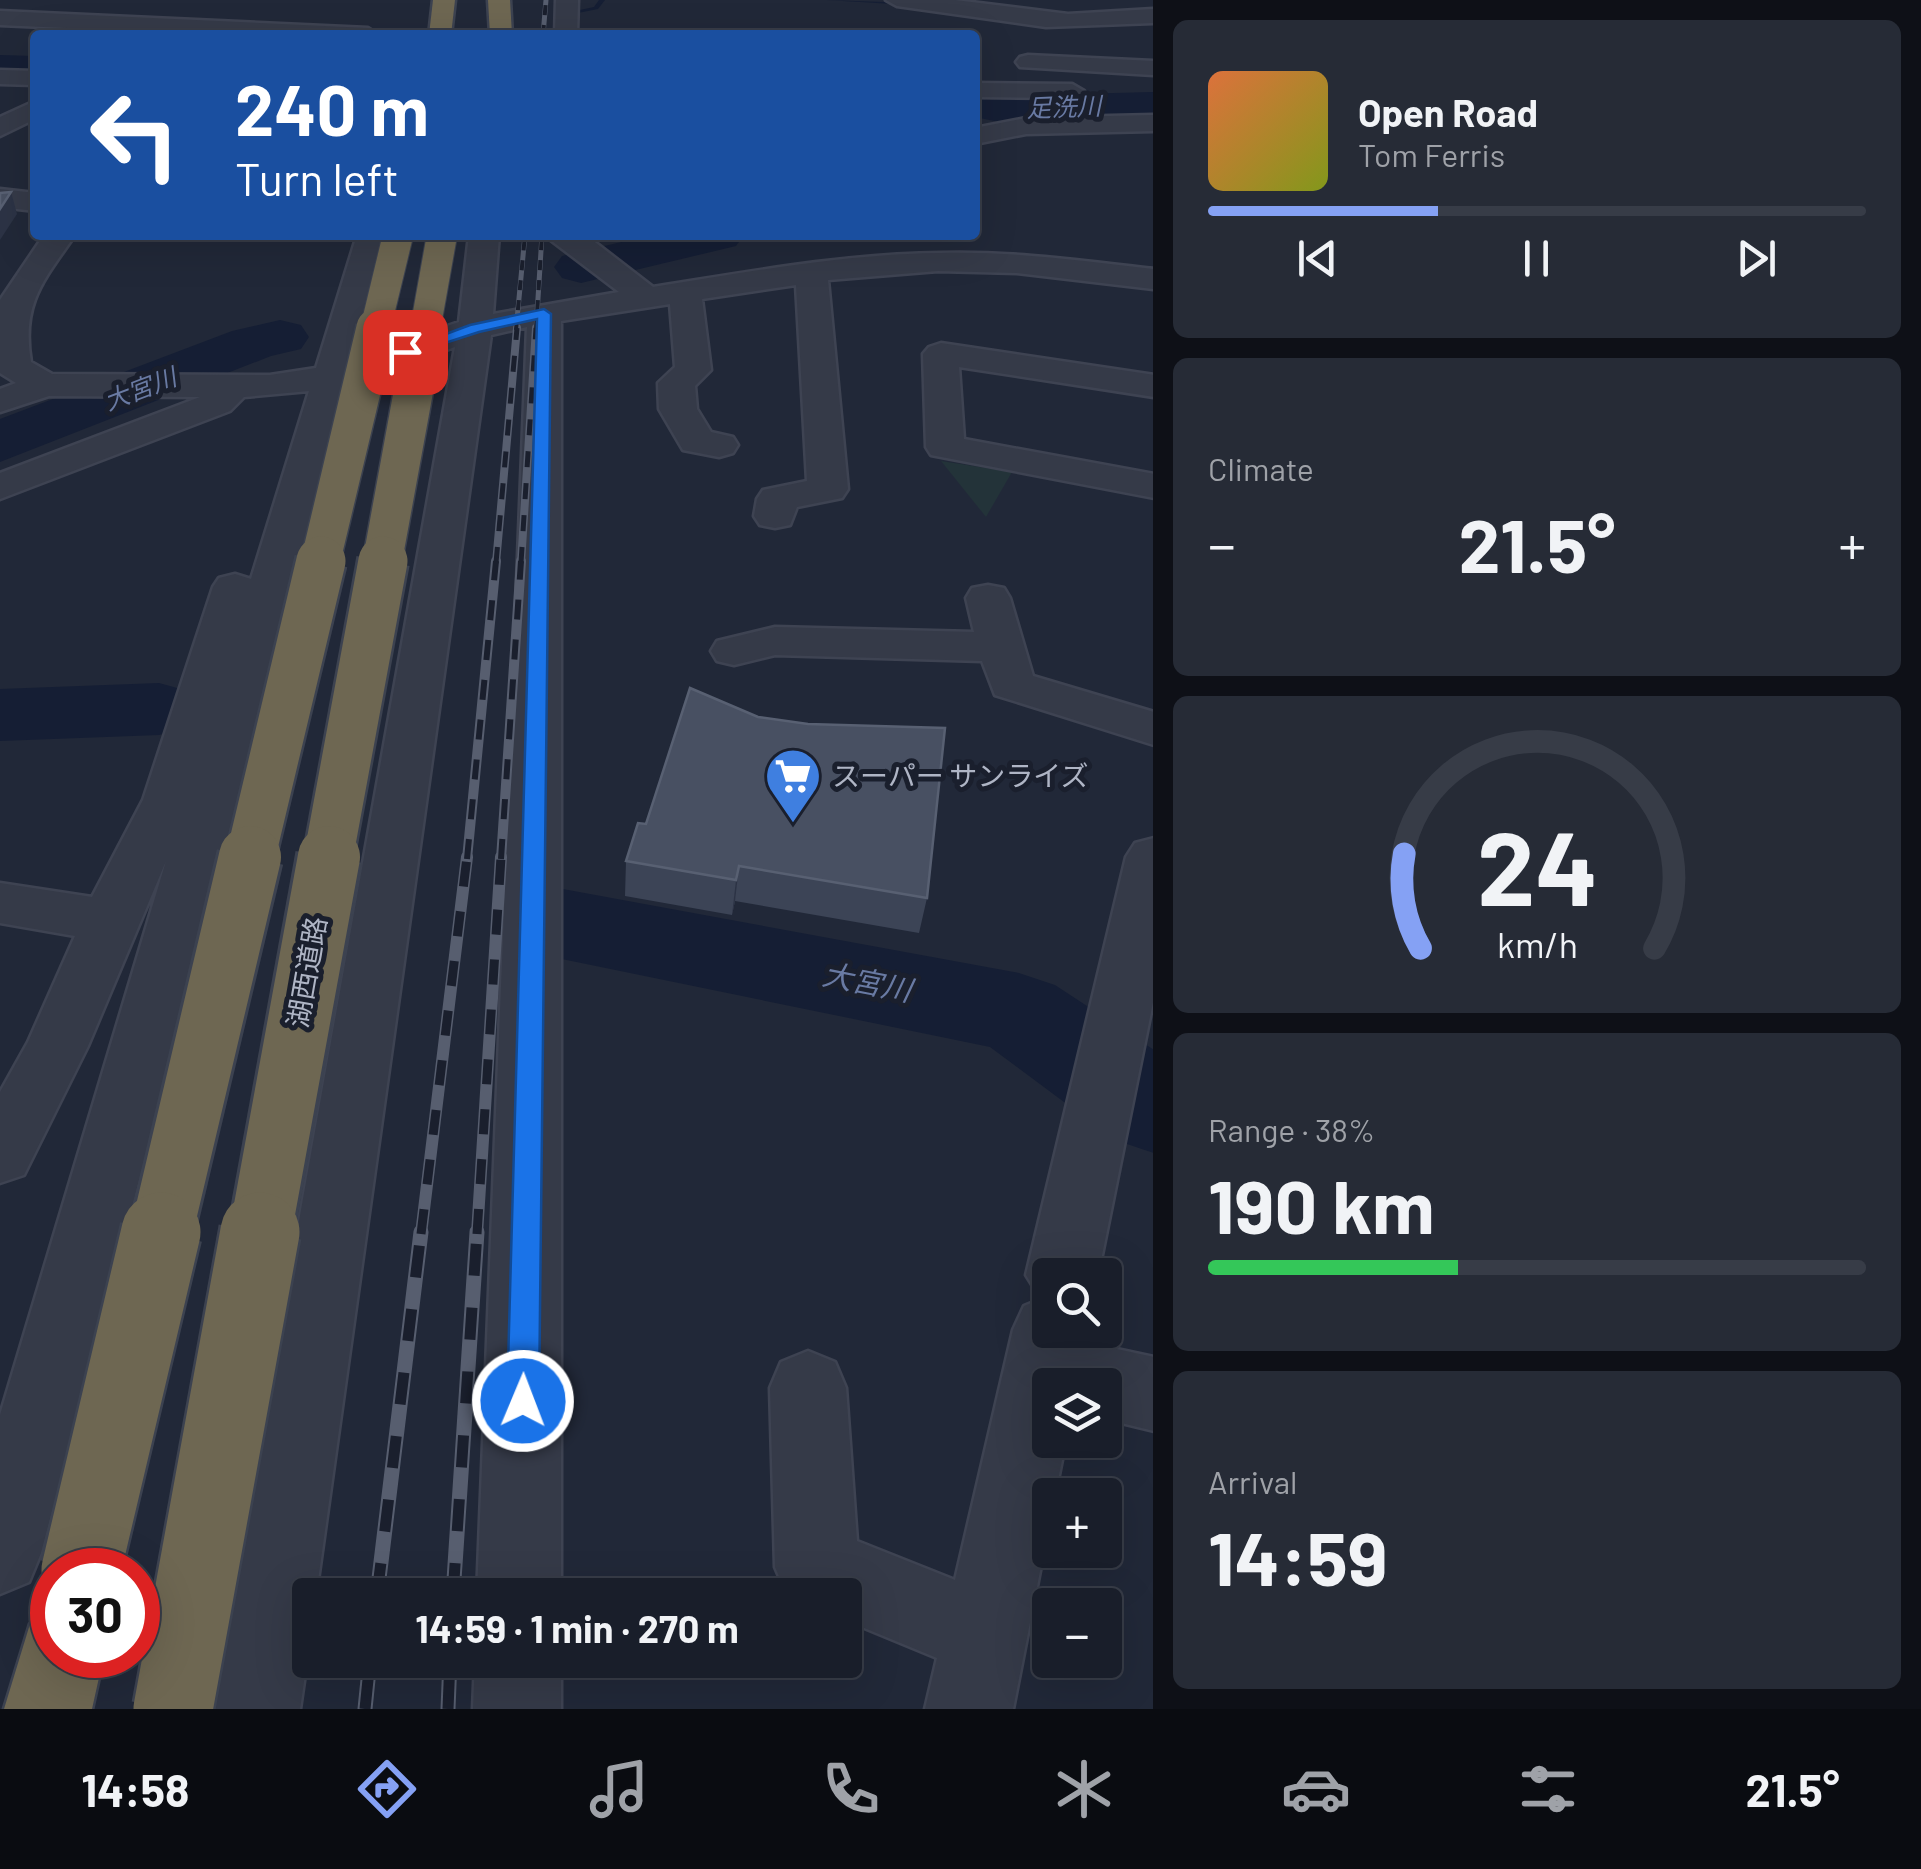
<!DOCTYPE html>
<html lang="en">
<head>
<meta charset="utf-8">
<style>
  body { margin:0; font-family:Barlow,"Noto Sans JP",sans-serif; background:#262b36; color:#f1f3f6; height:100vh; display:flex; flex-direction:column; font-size:38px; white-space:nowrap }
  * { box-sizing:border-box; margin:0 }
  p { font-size:32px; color:#9fa2a8 }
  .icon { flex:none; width:55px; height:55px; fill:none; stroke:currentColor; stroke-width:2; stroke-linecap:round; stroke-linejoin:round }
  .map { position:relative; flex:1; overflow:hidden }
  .details { display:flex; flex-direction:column; gap:20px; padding:20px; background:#0e1017; width:768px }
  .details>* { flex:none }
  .guide { position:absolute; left:30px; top:30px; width:950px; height:210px; border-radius:10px; box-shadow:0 10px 40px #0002,0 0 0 2px #373c47; background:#1a4fa0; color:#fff; overflow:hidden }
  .fabs { position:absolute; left:1032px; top:1258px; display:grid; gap:20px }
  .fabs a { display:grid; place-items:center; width:90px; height:90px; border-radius:10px; background:#191e2a; box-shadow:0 10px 40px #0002,0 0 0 2px #373c47; font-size:50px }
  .speed { position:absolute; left:30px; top:1548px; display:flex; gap:20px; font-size:50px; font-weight:700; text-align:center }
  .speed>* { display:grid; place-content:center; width:130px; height:130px; border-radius:50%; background:#191e2a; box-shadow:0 10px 40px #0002,0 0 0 2px #373c47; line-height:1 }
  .speed .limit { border:15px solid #d22; background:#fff; color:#111 }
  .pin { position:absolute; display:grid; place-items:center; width:85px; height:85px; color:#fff; margin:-42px; border-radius:20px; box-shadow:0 5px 15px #0006 }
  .me { position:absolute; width:110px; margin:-55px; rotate:1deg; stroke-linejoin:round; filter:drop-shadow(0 0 8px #0008) }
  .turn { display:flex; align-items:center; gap:35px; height:210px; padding:0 40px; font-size:45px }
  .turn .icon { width:130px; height:130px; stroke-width:2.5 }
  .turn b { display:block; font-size:70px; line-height:85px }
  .big { font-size:75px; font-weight:700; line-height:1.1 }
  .details .tile { flex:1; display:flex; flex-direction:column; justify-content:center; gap:15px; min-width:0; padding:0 35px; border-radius:15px; background:#262b36 }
  .details .dial { align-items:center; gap:0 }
  .dial svg { height:260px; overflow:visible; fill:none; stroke:#373c47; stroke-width:7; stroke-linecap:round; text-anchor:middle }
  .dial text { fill:#f1f3f6; stroke:none }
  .song { display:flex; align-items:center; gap:30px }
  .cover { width:120px; height:120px; border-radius:15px; background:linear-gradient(135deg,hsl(20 70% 55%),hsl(70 70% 35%)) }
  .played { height:10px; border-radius:5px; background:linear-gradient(90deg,#85a1f4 35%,#373c47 35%) }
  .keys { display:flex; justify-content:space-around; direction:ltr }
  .heat { display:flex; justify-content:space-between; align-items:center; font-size:55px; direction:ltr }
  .charge { height:15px; border-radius:8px; background:linear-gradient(90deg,#34c759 38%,#373c47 0) }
  .trip { position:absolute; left:292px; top:1578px; width:570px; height:100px; border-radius:10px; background:#191e2a; box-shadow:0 10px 40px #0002,0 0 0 2px #373c47; font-weight:700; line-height:100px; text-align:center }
  .dock { display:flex; height:160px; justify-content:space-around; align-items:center; background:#0a0c11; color:#9fa2a8 }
  .dock .icon { width:70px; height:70px }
  .dock .selected { color:#85a1f4 }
  .dock b { font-size:45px; color:#f1f3f6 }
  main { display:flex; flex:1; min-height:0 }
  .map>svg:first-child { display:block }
</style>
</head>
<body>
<main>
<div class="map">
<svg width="1154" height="1709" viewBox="0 0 1154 1709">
  <rect width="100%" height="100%" fill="#212838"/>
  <path fill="#233339" d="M941 461 1012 472 986 517Z"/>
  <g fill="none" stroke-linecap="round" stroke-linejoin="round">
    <g fill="#151e34" fill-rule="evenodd">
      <path d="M599 0H605L598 9 578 13 575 11 594 7Z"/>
      <path d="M826 0 913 3 910 5Z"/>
    </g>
    <g fill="#151e34" fill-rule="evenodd">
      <path d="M0 55 35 56V80L0 79Z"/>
      <path d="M975 91 999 96 1154 92V118L999 122 975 117Z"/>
      <path d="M651 235H744L736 246 581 283 562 278 554 267 562 256Z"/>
      <path d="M280 320 301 325 309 337 301 349 271 356 0 462V419L232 331Z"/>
      <path d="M159 683 188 691 200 709 188 727 159 735 0 741V689Z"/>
      <path d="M552 887 1019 973 1055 985 1154 1050V1153L1115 1140 990 1047 552 957 518 947 504 922 518 897Z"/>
    </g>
    <g stroke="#3e4352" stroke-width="5">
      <g id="minor">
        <path d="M556 0H578L577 35H555Z"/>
        <path d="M886 0H955L1068 14 1154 9V23L1046 27 897 6Z"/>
        <path d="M0 11 368 28 379 35H222L0 25Z"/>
        <path d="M1028 55 1154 61V75L1020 67 1016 62 1020 57Z"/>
        <path d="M0 70 35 71V85L0 84Z"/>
        <path d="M975 83 1072 84 1084 91 1072 98 975 97Z"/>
        <path d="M35 101V119L0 136V117Z"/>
        <path d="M1154 115V131L1026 134 975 144V128L1026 118Z"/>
        <path d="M0 189 35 193V211L0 207Z"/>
        <path d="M44 235H75C44 280 21 303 31 362L52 374 270 375 316 368 357 235H387L355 357 459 322 469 235H499L493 314 619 292 544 235 587 236 653 287C748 272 844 254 941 253 1012 251 1083 261 1154 269V289L1017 273 938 271 828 280 848 489 842 498 797 507 790 525 775 528 760 525 754 516 757 499 763 490 807 481 796 285 702 299 711 370 695 386 697 409 711 432 733 437 738 445 733 453 719 457 683 450 659 409 658 383 675 367 670 304 561 321V1595H477L527 327 491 335 316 1595H310V1640L300 1709H212L455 347 348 384 41 1553 29 1582 0 1594V1415L166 861 88 1046 24 1175 0 1183V1092L28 1042 75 936 0 923V883L92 897 143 800 213 587 219 578 235 574 251 579 309 391 244 397 230 411 0 499V473L200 397 49 396 0 412V389L16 383 0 373V300Z"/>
        <path d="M941 343 1154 375V397L959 367 964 439 1154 474V498L931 455 926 447 923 354 929 347Z"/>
        <path d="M988 585 1004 588 1010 598 1033 676 1154 712V745L995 695 982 661 775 655 734 665 717 661 711 651 717 641 775 627 974 632 966 598 972 588Z"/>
        <path d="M1154 838V997L1098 1275H1050V1330H1087L1084 1342 1154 1357V1431L1105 1419V1385H1050V1440H1066L1055 1495H1050V1520L1013 1709H925L937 1658 845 1620V1595H787L775 1567 770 1388 781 1362 808 1351 835 1362 846 1388 857 1541 955 1580 1013 1330 1024 1306 1041 1299 1026 1275 1126 857 1135 843Z"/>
        <path d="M475 1660H561V1709H473Z"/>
      </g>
    </g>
    <g stroke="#3c4250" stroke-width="5">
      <g id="highway">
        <path d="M433 0H455L451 35H429Z"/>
        <path d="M488 0H510L512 35H490Z"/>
        <path d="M52 1615V1655H104L92 1709H4L30 1624Z"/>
      </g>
    </g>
    <use href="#minor" fill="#353a48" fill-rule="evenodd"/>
    <use href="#highway" fill="#6e6752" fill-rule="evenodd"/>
    <g stroke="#575e6f" stroke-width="5">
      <g id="rail-far4">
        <path d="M543 35 546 0"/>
        <path d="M516 330 525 235"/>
        <path d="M536 330 542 235"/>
      </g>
    </g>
    <g stroke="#575e6f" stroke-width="8">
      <g id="rail-far3">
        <path d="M496 563 517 328"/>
        <path d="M521 563 536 328"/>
      </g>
    </g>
    <g stroke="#575e6f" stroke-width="10">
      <g id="rail-far2">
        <path d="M467 859 496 561"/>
        <path d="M501 859 521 561"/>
      </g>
    </g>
    <g stroke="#575e6f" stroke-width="12">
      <g id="rail-far1">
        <path d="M421 1234 467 857"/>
        <path d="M477 1234 501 857"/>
      </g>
    </g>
    <g stroke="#575e6f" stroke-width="15">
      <g id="rail">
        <path d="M377 1595 421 1232"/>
        <path d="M453 1595 477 1232"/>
        <path d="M365 1709 370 1660"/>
        <path d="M448 1709 450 1660"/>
      </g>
    </g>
    <use href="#rail-far4" stroke="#1a1f2d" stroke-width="4" stroke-dasharray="10" stroke-linecap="butt"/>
    <use href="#rail-far3" stroke="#1a1f2d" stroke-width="5" stroke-dasharray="16" stroke-linecap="butt"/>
    <use href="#rail-far2" stroke="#1a1f2d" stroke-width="6" stroke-dasharray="20" stroke-linecap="butt"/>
    <use href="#rail-far1" stroke="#1a1f2d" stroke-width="9" stroke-dasharray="25" stroke-linecap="butt"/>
    <use href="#rail" stroke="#1a1f2d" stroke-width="11" stroke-dasharray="32" stroke-linecap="butt"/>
    <g stroke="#3c4250" stroke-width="32" stroke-linecap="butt">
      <g id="highway-bridge-far4">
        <path d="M375 330 398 235"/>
        <path d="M425 330 442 235"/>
      </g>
    </g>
    <g stroke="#3c4250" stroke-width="42" stroke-linecap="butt">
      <g id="highway-bridge-far3">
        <path d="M320 563 376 328"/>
        <path d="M382 563 425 328"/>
      </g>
    </g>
    <g stroke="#3c4250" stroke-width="54" stroke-linecap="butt">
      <g id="highway-bridge-far2">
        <path d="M250 859 321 561"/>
        <path d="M328 859 383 561"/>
      </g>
    </g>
    <g stroke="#3c4250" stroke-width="68" stroke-linecap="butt">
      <g id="highway-bridge-far1">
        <path d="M161 1234 250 857"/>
        <path d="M260 1234 329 857"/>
      </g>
    </g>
    <g stroke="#3c4250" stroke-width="84" stroke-linecap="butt">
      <g id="highway-bridge">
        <path d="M81 1570 161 1232"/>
        <path d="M173 1709 260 1232"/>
      </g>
    </g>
    <use href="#highway-bridge-far4" stroke="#6e6752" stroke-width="30"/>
    <use href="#highway-bridge-far3" stroke="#6e6752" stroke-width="39"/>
    <use href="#highway-bridge-far2" stroke="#6e6752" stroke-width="49"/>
    <use href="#highway-bridge-far1" stroke="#6e6752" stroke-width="62"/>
    <use href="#highway-bridge" stroke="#6e6752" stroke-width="79"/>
  </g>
  <path fill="#3c4456" d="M646 824 927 898 919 933 735 901 732 915 625 896 626 861Z"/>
  <g fill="#2c3345">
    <path d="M11 192 17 214 0 240V209Z"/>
    <path d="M739 866 735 901 732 915 736 880Z"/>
  </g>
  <g fill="#485062" stroke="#586072" stroke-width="2.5">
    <path d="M11 192 0 209V193Z"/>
    <path d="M690 688 758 717 808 724 945 728 927 898 739 866 736 880 626 861 638 823 646 824Z"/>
  </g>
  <path fill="#1a73e8" stroke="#114b97" stroke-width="2.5" d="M544 309 551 314 539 1401 534 1412 523 1416 512 1412 507 1401 537 319 479 332 405 356 398 352 470 325Z"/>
  <defs>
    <g id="supermarket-pin" transform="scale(2.875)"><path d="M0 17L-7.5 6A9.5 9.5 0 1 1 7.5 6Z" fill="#3f7fe0" stroke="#1a1f2d"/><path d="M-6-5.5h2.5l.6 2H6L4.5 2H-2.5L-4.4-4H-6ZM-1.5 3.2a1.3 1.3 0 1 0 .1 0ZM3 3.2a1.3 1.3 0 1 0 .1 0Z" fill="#fff"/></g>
  </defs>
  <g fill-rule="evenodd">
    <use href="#supermarket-pin" x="793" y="776"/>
  </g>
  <g text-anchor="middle" stroke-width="10" stroke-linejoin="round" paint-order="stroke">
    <g font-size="25" font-style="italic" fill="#697aa3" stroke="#1a1f2d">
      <text transform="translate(1064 107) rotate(-2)" y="9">足洗川</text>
      <text transform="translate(140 389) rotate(-21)" y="9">大宮川</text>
    </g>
    <g font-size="28" fill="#afb5c5" stroke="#1a1f2d" text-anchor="start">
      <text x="832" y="786">スーパー サンライズ</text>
    </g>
    <g font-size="28" fill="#afb5c5" stroke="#1a1f2d">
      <text transform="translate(307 972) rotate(-80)" y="10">湖西道路</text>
    </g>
    <g font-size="30" font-style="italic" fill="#697aa3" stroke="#1a1f2d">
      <text transform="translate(867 983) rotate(11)" y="10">大宮川</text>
    </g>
  </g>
</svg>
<div class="fabs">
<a><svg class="icon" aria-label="search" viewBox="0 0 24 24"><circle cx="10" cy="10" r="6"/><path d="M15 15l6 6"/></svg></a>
<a><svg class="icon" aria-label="layers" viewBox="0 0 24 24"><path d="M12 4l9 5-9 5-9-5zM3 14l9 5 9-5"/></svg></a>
<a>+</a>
<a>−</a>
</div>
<div class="speed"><div class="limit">30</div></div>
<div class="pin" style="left:405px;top:352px;background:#d93025"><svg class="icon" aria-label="arrive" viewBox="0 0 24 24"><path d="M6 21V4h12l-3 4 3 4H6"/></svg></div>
<svg class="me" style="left:523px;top:1401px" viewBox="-20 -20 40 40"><circle r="17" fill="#1a73e8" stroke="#fff" stroke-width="3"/><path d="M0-11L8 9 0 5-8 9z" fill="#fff"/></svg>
<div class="trip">14:59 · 1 min · 270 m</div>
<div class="guide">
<div class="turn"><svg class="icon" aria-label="left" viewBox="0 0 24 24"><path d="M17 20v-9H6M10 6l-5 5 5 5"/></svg><div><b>240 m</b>Turn left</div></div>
</div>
</div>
<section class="details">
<div class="tile">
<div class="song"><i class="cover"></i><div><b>Open Road</b><p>Tom Ferris</p></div></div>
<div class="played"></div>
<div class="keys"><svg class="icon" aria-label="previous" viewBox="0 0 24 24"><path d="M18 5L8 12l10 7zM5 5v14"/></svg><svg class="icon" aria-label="pause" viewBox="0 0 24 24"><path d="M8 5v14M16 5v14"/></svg><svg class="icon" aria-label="next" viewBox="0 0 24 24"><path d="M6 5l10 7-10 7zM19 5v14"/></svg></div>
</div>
<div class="tile"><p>Climate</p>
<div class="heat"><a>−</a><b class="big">21.5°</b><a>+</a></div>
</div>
<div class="tile dial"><svg viewBox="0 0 100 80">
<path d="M14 69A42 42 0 1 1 86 69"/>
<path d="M14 69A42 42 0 0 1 9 40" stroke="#85a1f4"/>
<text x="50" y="56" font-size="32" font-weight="700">24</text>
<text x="50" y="72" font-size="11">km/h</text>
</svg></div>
<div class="tile"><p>Range · 38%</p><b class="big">190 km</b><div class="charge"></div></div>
<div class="tile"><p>Arrival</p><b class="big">14:59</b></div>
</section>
</main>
<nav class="dock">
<b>14:58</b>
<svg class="icon selected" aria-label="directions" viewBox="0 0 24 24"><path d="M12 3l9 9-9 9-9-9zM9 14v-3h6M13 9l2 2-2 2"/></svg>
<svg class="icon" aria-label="music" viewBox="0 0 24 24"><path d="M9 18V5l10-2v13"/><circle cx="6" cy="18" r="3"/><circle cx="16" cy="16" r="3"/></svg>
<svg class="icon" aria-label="phone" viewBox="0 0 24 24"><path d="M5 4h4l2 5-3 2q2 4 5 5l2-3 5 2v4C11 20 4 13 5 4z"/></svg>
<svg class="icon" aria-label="climate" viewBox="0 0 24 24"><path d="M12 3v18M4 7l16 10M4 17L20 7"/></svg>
<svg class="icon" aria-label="car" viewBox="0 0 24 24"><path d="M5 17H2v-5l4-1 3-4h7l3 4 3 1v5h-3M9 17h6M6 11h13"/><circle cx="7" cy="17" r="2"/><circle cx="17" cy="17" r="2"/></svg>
<svg class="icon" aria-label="filters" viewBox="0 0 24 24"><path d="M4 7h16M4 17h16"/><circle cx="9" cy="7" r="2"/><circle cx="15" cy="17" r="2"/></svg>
<b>21.5°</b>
</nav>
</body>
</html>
